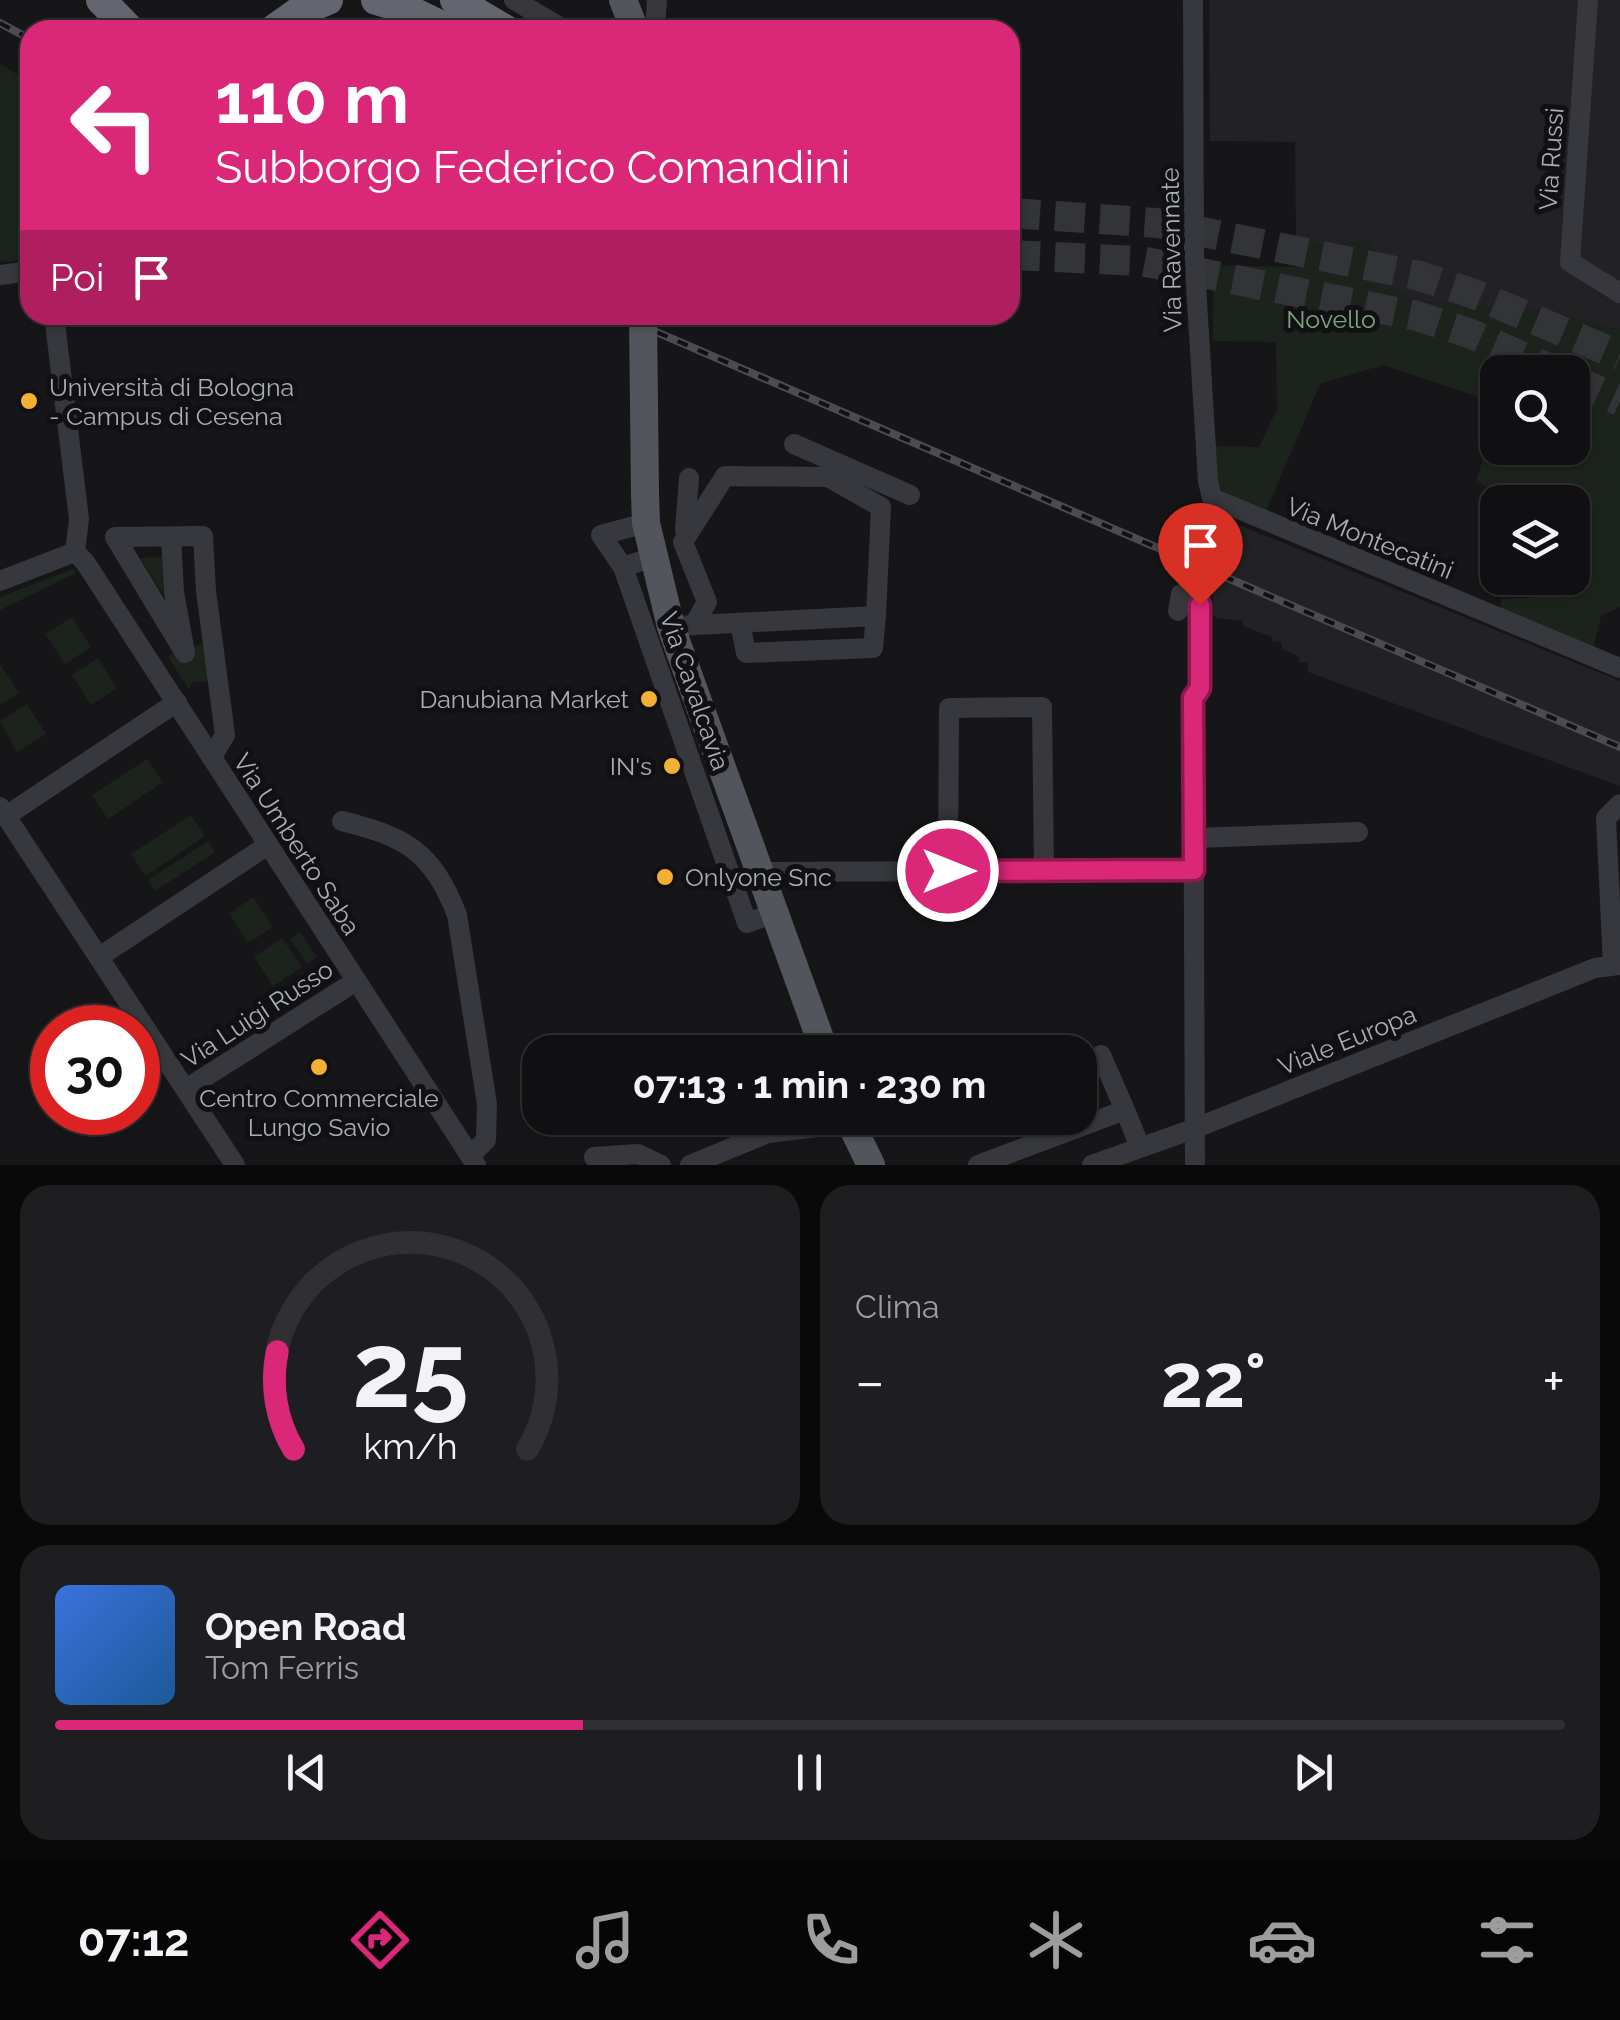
<!DOCTYPE html>
<html lang="it">
<head>
<meta charset="utf-8">
<style>
  body { margin:0; font-family:Raleway,sans-serif; background:#1e1e20; color:#f1f3f6; height:100vh; display:flex; flex-direction:column; font-size:38px; white-space:nowrap }
  * { box-sizing:border-box; margin:0 }
  p { font-size:32px; color:#9c9d9f }
  .icon { flex:none; width:55px; height:55px; fill:none; stroke:currentColor; stroke-width:2; stroke-linecap:round; stroke-linejoin:round }
  .map { position:relative; height:1165px; overflow:hidden }
  .sheet { display:flex; flex-direction:column; gap:20px; padding:20px; background:#09090a; flex:1 }
  .sheet>* { flex:none }
  .guide { position:absolute; left:20px; top:20px; width:1000px; height:305px; border-radius:30px; box-shadow:0 2px 8px #0004,0 0 0 2px #303032; background:#db2777; color:#fff; overflow:hidden }
  .tools { position:absolute; left:1480px; top:355px; display:grid; gap:20px }
  .tools a { display:grid; place-items:center; width:110px; height:110px; border-radius:20px; background:#101012; box-shadow:0 2px 8px #0004,0 0 0 2px #303032; font-size:50px }
  .speed { position:absolute; left:30px; top:1005px; display:flex; gap:20px; font-size:50px; font-weight:700; text-align:center }
  .speed>* { display:grid; place-content:center; width:130px; height:130px; border-radius:50%; background:#101012; box-shadow:0 2px 8px #0004,0 0 0 2px #303032; line-height:1 }
  .speed .limit { border:15px solid #d22; background:#fff; color:#111 }
  .pin { position:absolute; display:grid; place-items:center; width:85px; height:85px; color:#fff; margin:-102px -42px; border-radius:50% 50% 50% 0; rotate:-45deg; box-shadow:0 0 10px #0007 }
  .pin .icon { rotate:45deg }
  .me { position:absolute; width:110px; margin:-55px; rotate:90deg; stroke-linejoin:round; filter:drop-shadow(0 0 8px #0008) }
  .turn { display:flex; align-items:center; gap:35px; height:210px; padding:0 30px; font-size:45px }
  .turn .icon { width:130px; height:130px; stroke-width:2.5 }
  .turn b { display:block; font-size:70px; line-height:85px }
  .then { display:flex; align-items:center; height:95px; padding:0 30px; background:#0003; gap:20px; font-size:38px }
  .big { font-size:75px; font-weight:700; line-height:1.1 }
  .sheet .widget { flex:1; display:flex; flex-direction:column; justify-content:center; gap:15px; min-width:0; padding:0 35px; border-radius:30px; background:#1e1e20 }
  .sheet .dial { align-items:center; gap:0 }
  .dial svg { height:260px; overflow:visible; fill:none; stroke:#303032; stroke-width:7; stroke-linecap:round; text-anchor:middle }
  .dial text { fill:#f1f3f6; stroke:none }
  .song { display:flex; align-items:center; gap:30px }
  .cover { width:120px; height:120px; border-radius:15px; background:linear-gradient(135deg,hsl(220 70% 55%),hsl(210 70% 35%)) }
  .played { height:10px; border-radius:5px; background:linear-gradient(90deg,#db2777 35%,#303032 35%) }
  .keys { display:flex; justify-content:space-around; direction:ltr }
  .heat { display:flex; justify-content:space-between; align-items:center; font-size:55px; direction:ltr }
  .sheet .tiles { flex:1; display:grid; gap:20px; grid-template-columns:1fr 1fr }
  .widget:last-child { grid-column:span 2 }
  .trip { position:absolute; left:522px; top:1035px; width:575px; height:100px; border-radius:30px; background:#101012; box-shadow:0 2px 8px #0004,0 0 0 2px #303032; font-weight:700; line-height:100px; text-align:center }
  .dock { display:flex; height:160px; justify-content:space-around; align-items:center; background:#060607; color:#9c9d9f }
  .dock .icon { width:70px; height:70px }
  .dock .active { color:#db2777 }
  .dock b { font-size:45px; color:#f1f3f6 }
  .map>svg:first-child { display:block }
</style>
</head>
<body>
<div class="map">
<svg width="1620" height="1165" viewBox="0 0 1620 1165">
  <rect width="100%" height="100%" fill="#161618"/>
  <g fill="#222225">
    <path d="M1209 0H1620V330L1554 313 1416 301 1378 283 1372 242 1296 245 1295 142 1210 141Z"/>
    <path d="M1227 520 1620 681V786L1308 672V662H1299V656L1282 649 1281 642 1272 641V637L1243 626V621L1216 618 1213 615V525Z"/>
  </g>
  <g fill="#1c231d">
    <path d="M0 64 30 81V259L0 262Z"/>
    <path d="M1372 242 1378 282 1416 301 1554 313 1620 330V607L1601 616 1593 649 1501 612V599L1529 598 1538 578H1572V502H1522L1476 482 1497 409 1498 448H1572V372H1498L1497 403 1383 365 1320 384 1265 514C1220 492 1214 498 1213 446L1259 447 1277 409 1276 342 1213 341V265L1296 267V245Z"/>
    <path d="M162 557 163 594 140 558Z"/>
    <path d="M73 569 76 573 0 610V597Z"/>
    <path d="M72 617 91 647 65 664 45 634Z"/>
    <path d="M203 644 209 681 193 682 189 689 168 657 178 651 180 661 193 659 191 647Z"/>
    <path d="M98 658 117 688 91 705 72 675Z"/>
    <path d="M0 664 19 693 0 705Z"/>
    <path d="M27 704 46 734 17 752 0 721Z"/>
    <path d="M147 759 163 782 108 819 92 795Z"/>
    <path d="M191 815 205 836 146 876 131 854Z"/>
    <path d="M208 841 215 852 155 891 148 880Z"/>
    <path d="M253 897 273 927 248 943 229 914Z"/>
    <path d="M300 932 317 957 307 964 290 939Z"/>
    <path d="M282 938 302 967 273 986 254 957Z"/>
  </g>
  <g fill="none" stroke-linecap="round" stroke-linejoin="round">
    <g stroke="#333438" stroke-width="30" stroke-dasharray="30 15" stroke-linecap="butt">
      <path d="M1010 213 1158 223 1420 276 1477 295 1620 356"/>
      <path d="M1010 255 1141 261 1417 316 1469 333 1557 372"/>
      <path d="M1572 379 1620 401"/>
    </g>
    <g stroke="#37383d" stroke-width="20">
      <path d="M514 0 565 30"/>
      <path d="M1193 0 1194 253 1208 481 1212 498 1620 668"/>
      <path d="M1588 0 1570 262 1620 293"/>
      <path d="M655 30 657 0"/>
      <path d="M0 275 30 271"/>
      <path d="M54 315 79 519 75 552"/>
      <path d="M794 444 910 495"/>
      <path d="M646 523 601 535 623 567 653 557"/>
      <path d="M685 530 689 478"/>
      <path d="M171 537 174 592 185 653 115 537 203 536 206 591 225 735 212 757"/>
      <path d="M75 552 85 562 476 1165"/>
      <path d="M623 567 747 923 775 913"/>
      <path d="M0 581 75 552"/>
      <path d="M1178 611 1181 594 1199 593V688L1193 698 1195 1165"/>
      <path d="M740 623 746 653 873 648 876 616"/>
      <path d="M671 627 694 625 707 602 683 542 725 476 828 477 881 507 876 616 694 625"/>
      <path d="M0 807 235 1165"/>
      <path d="M6 816 177 702"/>
      <path d="M342 821C406 837 432 851 457 915L487 1104 486 1140 470 1156"/>
      <path d="M1194 838 1358 832"/>
      <path d="M948 871 949 708 1042 707 1044 871"/>
      <path d="M761 872 1194 870"/>
      <path d="M99 957 268 845"/>
      <path d="M1613 965 1606 818 1620 804"/>
      <path d="M186 1089 356 981"/>
      <path d="M1125 1110 1140 1147"/>
      <path d="M594 1157 638 1154 661 1165"/>
      <path d="M690 1165 768 1133 850 1123"/>
      <path d="M978 1165 1125 1110 1101 1055"/>
      <path d="M1092 1165 1196 1128 1595 968 1620 965"/>
    </g>
    <g stroke="#53555c" stroke-width="28">
      <path d="M623 0 635 30"/>
      <path d="M645 494 646 523 671 627 825 1052"/>
      <path d="M848 1118 871 1165"/>
    </g>
    <g stroke="#63666e" stroke-width="30">
      <path d="M101 0 130 30"/>
      <path d="M376 0 409 10 450 30"/>
      <path d="M455 0 506 30"/>
      <path d="M273 30 297 13 328 0"/>
    </g>
    <g stroke="#4a4c52" stroke-width="8">
      <g id="rail">
        <path d="M0 23 30 39"/>
        <path d="M617 315 1620 747"/>
      </g>
    </g>
    <use href="#rail" stroke="#111113" stroke-width="4" stroke-dasharray="11" stroke-linecap="butt"/>
    <path stroke="#53555c" stroke-width="28" d="M643 315 645 494"/>
  </g>
  <g fill="none" stroke-linecap="round" stroke-linejoin="round">
    <g stroke="#8e194d" stroke-width="25">
      <path id="route" d="M948 871 1194 870 1193 698 1200 688V605"/>
    </g>
    <use href="#route" stroke="#db2777" stroke-width="18"/>
  </g>
  <g fill="#f2b134" stroke="#111113" stroke-width="4">
    <circle cx="29" cy="401" r="10"/>
    <circle cx="649" cy="699" r="10"/>
    <circle cx="672" cy="766" r="10"/>
    <circle cx="665" cy="877" r="10"/>
    <circle cx="319" cy="1067" r="10"/>
  </g>
  <g text-anchor="middle" stroke-width="10" stroke-linejoin="round" paint-order="stroke">
    <g font-size="25" fill="#a8adb8" stroke="#111113">
      <text transform="translate(1551 159) rotate(-86)" y="9">Via Russi</text>
      <text transform="translate(1171 250) rotate(-91)" y="9">Via Ravennate</text>
      <text transform="translate(1370 538) rotate(22)" y="9">Via Montecatini</text>
      <text transform="translate(695 691) rotate(71)" y="9">Via Cavalcavia</text>
      <text transform="translate(297 844) rotate(57)" y="9">Via Umberto Saba</text>
      <text transform="translate(257 1014) rotate(-33)" y="9">Via Luigi Russo</text>
      <text transform="translate(1347 1040) rotate(-22)" y="9">Viale Europa</text>
    </g>
    <g font-size="25" fill="#7fa381" stroke="#111113">
      <text x="1331" y="328">Novello</text>
    </g>
    <g font-size="25" fill="#a8adb8" stroke="#111113" text-anchor="start">
      <text x="49" y="396">Università di Bologna<tspan x="49" dy="29">- Campus di Cesena</tspan></text>
      <text x="629" y="708" text-anchor="end">Danubiana Market</text>
      <text x="652" y="775" text-anchor="end">IN's</text>
      <text x="685" y="886">Onlyone Snc</text>
      <text x="319" y="1107" text-anchor="middle">Centro Commerciale<tspan x="319" dy="29">Lungo Savio</tspan></text>
    </g>
  </g>
</svg>
<div class="tools">
<a><svg class="icon" aria-label="search" viewBox="0 0 24 24"><circle cx="10" cy="10" r="6"/><path d="M15 15l6 6"/></svg></a>
<a><svg class="icon" aria-label="layers" viewBox="0 0 24 24"><path d="M12 4l9 5-9 5-9-5zM3 14l9 5 9-5"/></svg></a>
</div>
<div class="speed"><div class="limit">30</div></div>
<div class="pin" style="left:1200px;top:605px;background:#d93025"><svg class="icon" aria-label="arrive" viewBox="0 0 24 24"><path d="M6 21V4h12l-3 4 3 4H6"/></svg></div>
<svg class="me" style="left:948px;top:871px" viewBox="-20 -20 40 40"><circle r="17" fill="#db2777" stroke="#fff" stroke-width="3"/><path d="M0-11L8 9 0 5-8 9z" fill="#fff"/></svg>
<div class="trip">07:13 · 1 min · 230 m</div>
<div class="guide">
<div class="turn"><svg class="icon" aria-label="left" viewBox="0 0 24 24"><path d="M17 20v-9H6M10 6l-5 5 5 5"/></svg><div><b>110 m</b>Subborgo Federico Comandini</div></div>
<div class="then">Poi<svg class="icon" aria-label="arrive" viewBox="0 0 24 24"><path d="M6 21V4h12l-3 4 3 4H6"/></svg></div>
</div>
</div>
<section class="sheet">
<div class="tiles">
<div class="widget dial"><svg viewBox="0 0 100 80">
<path d="M14 69A42 42 0 1 1 86 69"/>
<path d="M14 69A42 42 0 0 1 9 39" stroke="#db2777"/>
<text x="50" y="56" font-size="32" font-weight="700">25</text>
<text x="50" y="72" font-size="11">km/h</text>
</svg></div>
<div class="widget"><p>Clima</p>
<div class="heat"><a>−</a><b class="big">22°</b><a>+</a></div>
</div>
<div class="widget">
<div class="song"><i class="cover"></i><div><b>Open Road</b><p>Tom Ferris</p></div></div>
<div class="played"></div>
<div class="keys"><svg class="icon" aria-label="previous" viewBox="0 0 24 24"><path d="M18 5L8 12l10 7zM5 5v14"/></svg><svg class="icon" aria-label="pause" viewBox="0 0 24 24"><path d="M8 5v14M16 5v14"/></svg><svg class="icon" aria-label="next" viewBox="0 0 24 24"><path d="M6 5l10 7-10 7zM19 5v14"/></svg></div>
</div>
</div>
</section>
<nav class="dock">
<b>07:12</b>
<svg class="icon active" aria-label="directions" viewBox="0 0 24 24"><path d="M12 3l9 9-9 9-9-9zM9 14v-3h6M13 9l2 2-2 2"/></svg>
<svg class="icon" aria-label="music" viewBox="0 0 24 24"><path d="M9 18V5l10-2v13"/><circle cx="6" cy="18" r="3"/><circle cx="16" cy="16" r="3"/></svg>
<svg class="icon" aria-label="phone" viewBox="0 0 24 24"><path d="M5 4h4l2 5-3 2q2 4 5 5l2-3 5 2v4C11 20 4 13 5 4z"/></svg>
<svg class="icon" aria-label="climate" viewBox="0 0 24 24"><path d="M12 3v18M4 7l16 10M4 17L20 7"/></svg>
<svg class="icon" aria-label="car" viewBox="0 0 24 24"><path d="M5 17H2v-5l4-1 3-4h7l3 4 3 1v5h-3M9 17h6M6 11h13"/><circle cx="7" cy="17" r="2"/><circle cx="17" cy="17" r="2"/></svg>
<svg class="icon" aria-label="filters" viewBox="0 0 24 24"><path d="M4 7h16M4 17h16"/><circle cx="9" cy="7" r="2"/><circle cx="15" cy="17" r="2"/></svg>
</nav>
</body>
</html>
